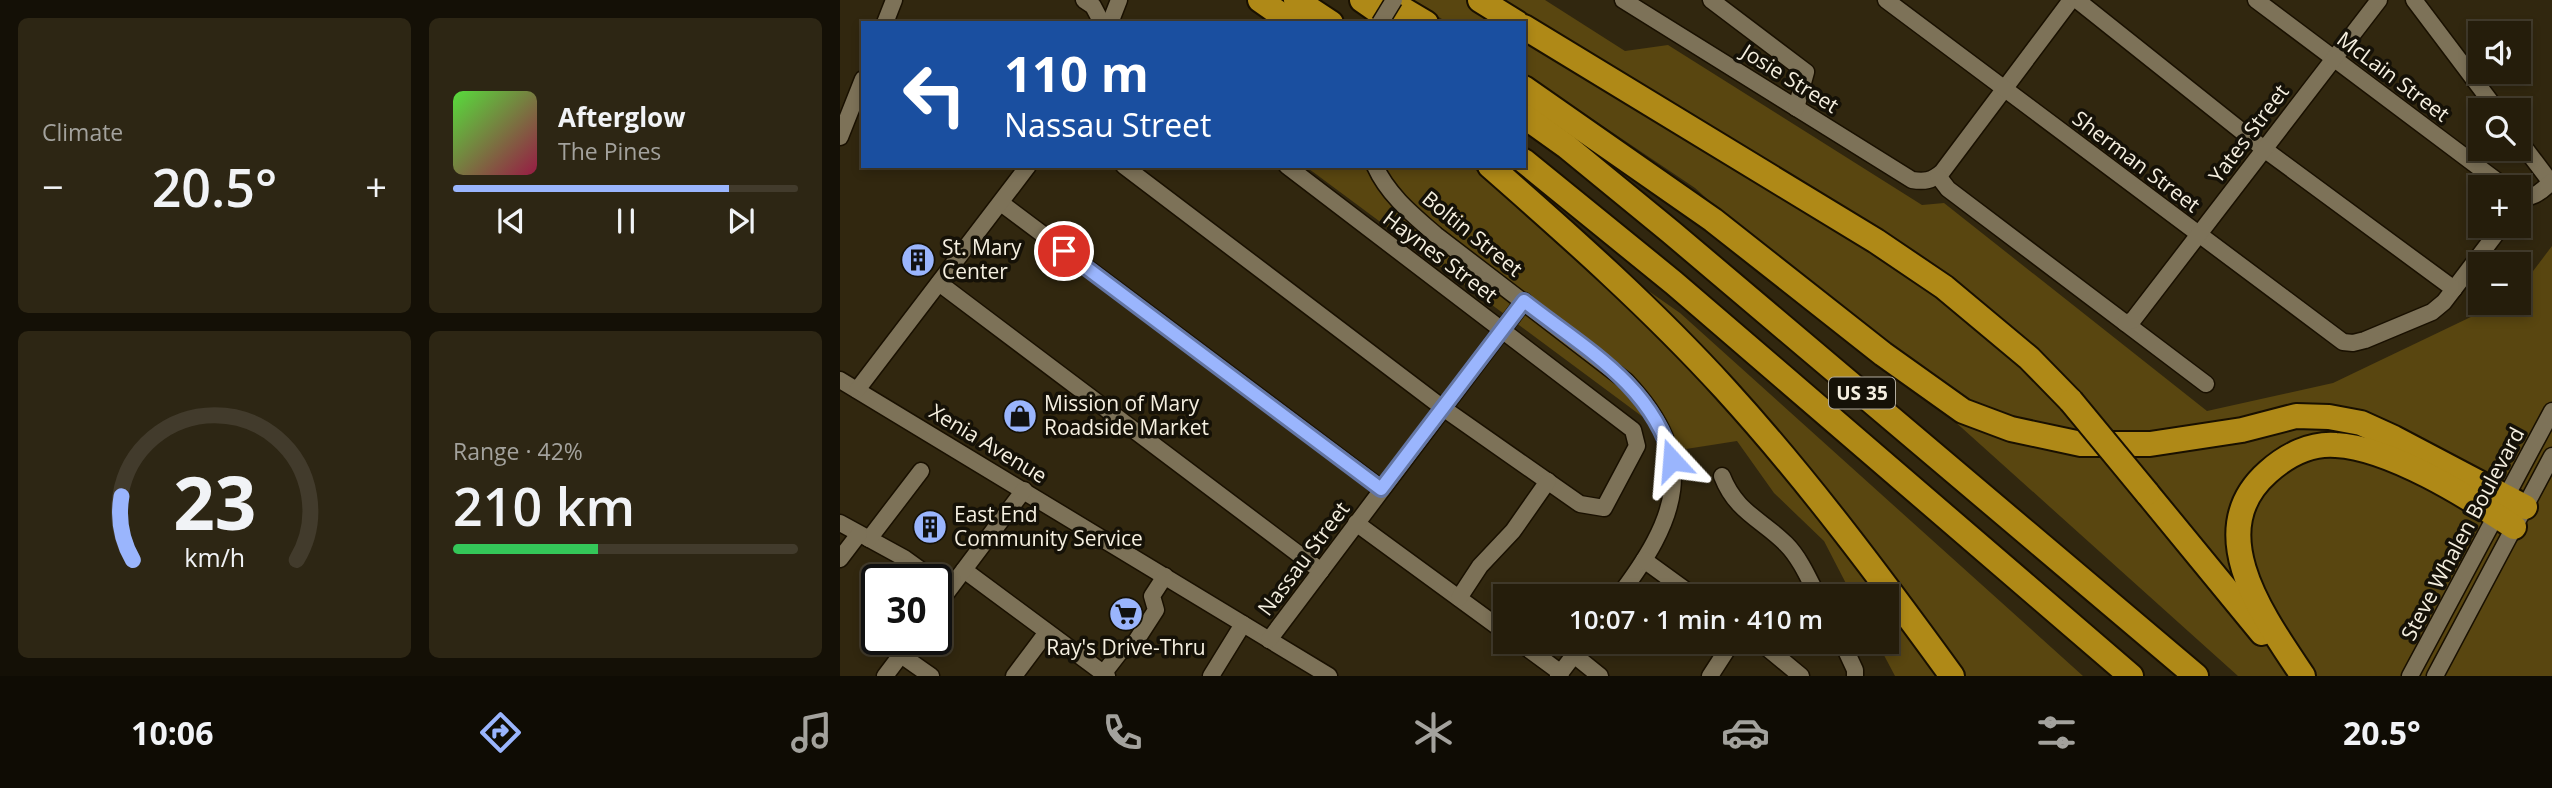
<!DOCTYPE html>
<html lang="en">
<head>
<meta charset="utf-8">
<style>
  body { margin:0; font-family:"Open Sans",sans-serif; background:#2d2614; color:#f1f3f6; height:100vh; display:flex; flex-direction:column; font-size:26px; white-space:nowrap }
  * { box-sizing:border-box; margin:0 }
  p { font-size:23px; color:#a3a29d }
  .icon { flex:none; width:38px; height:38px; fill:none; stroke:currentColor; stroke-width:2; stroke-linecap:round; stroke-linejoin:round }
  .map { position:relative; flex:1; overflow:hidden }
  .sheet { display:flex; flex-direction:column; gap:18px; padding:18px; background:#141006; width:840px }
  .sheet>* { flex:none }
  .hud { position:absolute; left:21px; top:21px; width:665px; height:147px; border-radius:0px; box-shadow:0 4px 10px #0003,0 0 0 2px #423b2c; background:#1a4fa0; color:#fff; overflow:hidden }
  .controls { position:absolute; left:1628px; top:21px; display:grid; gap:14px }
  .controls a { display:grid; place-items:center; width:63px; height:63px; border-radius:0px; background:#251d0b; box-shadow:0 4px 10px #0003,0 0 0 2px #423b2c; font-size:35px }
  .speed { position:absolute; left:21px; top:564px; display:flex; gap:14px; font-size:35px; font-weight:700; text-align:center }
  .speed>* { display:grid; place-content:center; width:91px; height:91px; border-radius:50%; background:#251d0b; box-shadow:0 4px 10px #0003,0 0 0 2px #423b2c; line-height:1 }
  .speed .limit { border:4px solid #111; border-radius:10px; background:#fff; color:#111 }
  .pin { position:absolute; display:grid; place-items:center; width:60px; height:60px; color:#fff; margin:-30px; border:4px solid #fff; border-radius:50%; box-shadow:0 2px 7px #0007 }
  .me { position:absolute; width:77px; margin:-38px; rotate:341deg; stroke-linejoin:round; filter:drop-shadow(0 0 5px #0008) }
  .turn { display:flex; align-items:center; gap:24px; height:147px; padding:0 28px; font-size:32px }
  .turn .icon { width:91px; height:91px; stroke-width:2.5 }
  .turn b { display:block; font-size:49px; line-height:60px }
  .big { font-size:52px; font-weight:600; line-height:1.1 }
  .sheet .card { flex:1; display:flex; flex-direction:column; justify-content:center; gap:10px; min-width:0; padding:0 24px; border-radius:10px; background:#2d2614 }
  .sheet .dial { align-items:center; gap:0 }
  .dial svg { height:182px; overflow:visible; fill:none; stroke:#423b2c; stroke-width:7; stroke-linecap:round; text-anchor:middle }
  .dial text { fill:#f1f3f6; stroke:none }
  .song { display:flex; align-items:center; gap:21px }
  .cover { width:84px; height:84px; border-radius:10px; background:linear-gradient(135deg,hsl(110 70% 55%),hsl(340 70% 35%)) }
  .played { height:7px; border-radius:4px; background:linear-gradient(90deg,#9ab5fd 80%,#423b2c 80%) }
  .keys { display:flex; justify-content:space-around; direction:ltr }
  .heat { display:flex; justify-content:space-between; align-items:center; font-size:38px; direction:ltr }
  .charge { height:10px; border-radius:5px; background:linear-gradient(90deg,#34c759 42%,#423b2c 0) }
  .sheet .tiles { flex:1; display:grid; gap:18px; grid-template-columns:repeat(2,1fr) }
  .trip { position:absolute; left:653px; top:584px; width:406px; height:70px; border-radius:0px; background:#251d0b; box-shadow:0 4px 10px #0003,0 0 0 2px #423b2c; font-weight:600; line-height:70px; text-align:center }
  .dock { display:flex; height:112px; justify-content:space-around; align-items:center; background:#0f0c04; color:#a3a29d }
  .dock .icon { width:49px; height:49px }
  .dock .active { color:#9ab5fd }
  .dock b { font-size:32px; color:#f1f3f6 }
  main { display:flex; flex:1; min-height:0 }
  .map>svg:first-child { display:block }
</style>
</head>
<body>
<main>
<section class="sheet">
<div class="tiles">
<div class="card"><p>Climate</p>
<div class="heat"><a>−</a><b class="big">20.5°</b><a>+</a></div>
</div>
<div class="card">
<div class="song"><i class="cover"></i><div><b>Afterglow</b><p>The Pines</p></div></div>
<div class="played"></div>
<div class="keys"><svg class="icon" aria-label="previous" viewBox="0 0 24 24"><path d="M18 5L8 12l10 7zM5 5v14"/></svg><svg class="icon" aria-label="pause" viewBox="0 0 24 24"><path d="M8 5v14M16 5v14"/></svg><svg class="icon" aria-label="next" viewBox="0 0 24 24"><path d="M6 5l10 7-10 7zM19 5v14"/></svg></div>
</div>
<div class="card dial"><svg viewBox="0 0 100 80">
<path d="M14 69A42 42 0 1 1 86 69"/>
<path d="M14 69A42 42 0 0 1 9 41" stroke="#9ab5fd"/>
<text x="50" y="56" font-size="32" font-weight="700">23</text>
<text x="50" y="72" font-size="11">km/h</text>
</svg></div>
<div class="card"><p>Range · 42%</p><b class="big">210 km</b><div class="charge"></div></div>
</div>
</section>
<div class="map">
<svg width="1712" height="676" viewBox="0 0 1712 676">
  <rect width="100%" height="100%" fill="#31270f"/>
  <g fill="#594610">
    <path d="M573 0H705L785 51 828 45 1082 205 1104 203 1367 411 1493 383 1660 303H1678V291L1712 246V676H1398L855 188 684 73V23H608Z"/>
    <path d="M465 166H630L840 313 1243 676H1055L1037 642H1046V597H1013L984 541 934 493 897 441 846 449Z"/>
  </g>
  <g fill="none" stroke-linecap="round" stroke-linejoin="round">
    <g stroke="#191000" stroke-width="19">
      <g id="minor">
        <path d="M244 0 253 6 262 23"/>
        <path d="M783 0 1072 180C1084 182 1092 181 1102 172L1231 0"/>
        <path d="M871 0 966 72 956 108"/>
        <path d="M1046 0 1503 342 1513 343 1525 340 1592 312 1604 302 1662 226"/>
        <path d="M1237 0 1424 149 1614 289"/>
        <path d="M1416 0 1665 187"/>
        <path d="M1574 0 1657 110"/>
        <path d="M45 23 54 0"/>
        <path d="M270 23 279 0"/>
        <path d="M0 137 23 79"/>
        <path d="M1678 139 1712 184"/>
        <path d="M284 166 603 408 740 504 764 508 797 446 793 430 447 166"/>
        <path d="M535 166C548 195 573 215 596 235L786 381C861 460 837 519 778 597"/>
        <path d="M1098 176 1108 189 1366 384"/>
        <path d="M161 203 542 489"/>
        <path d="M1678 203 1682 198C1695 197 1702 191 1711 182"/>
        <path d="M99 283 481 571"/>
        <path d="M1285 323 1293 320 1539 0"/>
        <path d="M0 380 489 676"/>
        <path d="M17 390 188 166"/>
        <path d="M882 476C896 512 921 519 946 544 960 558 969 579 978 597"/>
        <path d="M0 523 64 558 93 579"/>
        <path d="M516 523 665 632"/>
        <path d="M29 539 81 471"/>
        <path d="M0 559 19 534"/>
        <path d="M804 560 855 597"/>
        <path d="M124 570 267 676"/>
        <path d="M619 598 640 566 673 531 708 481"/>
        <path d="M96 607 184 490"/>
        <path d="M429 640 684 301"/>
        <path d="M679 642 721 673"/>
        <path d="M920 642 961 676"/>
        <path d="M1002 642 1015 670V676"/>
        <path d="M61 655 91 676"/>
        <path d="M734 655 760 676"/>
        <path d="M263 674 280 652 294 644 316 610 312 596 325 576"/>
        <path d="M45 676 73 639"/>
        <path d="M174 676 207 632"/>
        <path d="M371 676 403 624"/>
        <path d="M718 676 744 642"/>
        <path d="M870 676 892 642"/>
        <path d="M1570 676 1712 411"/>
        <path d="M1595 676 1712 456"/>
      </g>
    </g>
    <g stroke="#191000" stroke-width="28">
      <g id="highway">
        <path d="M420 0 453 23"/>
        <path d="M456 0 491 23"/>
        <path d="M522 0 555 23"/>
        <path d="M547 0 586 23"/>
        <path d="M640 0 677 23"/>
        <path d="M684 27 1036 241 1104 287 1189 358 1231 401"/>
        <path d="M684 88 873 220 1043 354 1123 411 1171 429 1241 444H1310L1402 430 1456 416 1489 417 1521 423 1554 438 1685 507"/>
        <path d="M684 116 726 146 831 232 1356 676"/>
        <path d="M684 161 834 283 1291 676"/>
        <path d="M650 166C731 237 812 309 885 389 967 479 1040 577 1112 676"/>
        <path d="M1307 493 1422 633"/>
        <path d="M1463 676C1425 619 1360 532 1428 472 1447 455 1471 443 1496 445 1551 448 1628 497 1674 527"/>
      </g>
    </g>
    <use href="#minor" stroke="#7d7258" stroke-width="16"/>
    <use href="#highway" stroke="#af8917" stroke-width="24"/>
    <g stroke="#191000" stroke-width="19" stroke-linecap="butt">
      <path id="minor-bridge" d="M540 23 554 0"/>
    </g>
    <g stroke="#191000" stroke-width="28" stroke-linecap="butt">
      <path id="highway-bridge" d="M1231 401 1307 493"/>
    </g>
    <use href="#minor-bridge" stroke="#7d7258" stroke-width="16"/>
    <use href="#highway-bridge" stroke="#af8917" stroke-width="24"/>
  </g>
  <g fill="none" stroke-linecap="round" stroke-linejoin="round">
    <g stroke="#6476a4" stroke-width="18">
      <path id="route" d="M224 251 541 489 684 301C741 346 813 385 832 460"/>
    </g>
    <use href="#route" stroke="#9ab5fd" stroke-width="12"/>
  </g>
  <defs>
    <g id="building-disc" transform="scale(1.75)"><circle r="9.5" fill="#9ab5fd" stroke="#151107"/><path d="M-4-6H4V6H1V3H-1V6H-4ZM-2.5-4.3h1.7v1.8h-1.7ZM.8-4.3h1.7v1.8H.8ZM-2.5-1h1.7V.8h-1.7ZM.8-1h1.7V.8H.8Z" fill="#111"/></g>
    <g id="shop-disc" transform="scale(1.75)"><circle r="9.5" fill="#9ab5fd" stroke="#151107"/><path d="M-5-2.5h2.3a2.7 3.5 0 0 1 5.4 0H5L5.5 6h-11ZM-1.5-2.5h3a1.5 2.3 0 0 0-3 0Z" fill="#111"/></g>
    <g id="supermarket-disc" transform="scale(1.75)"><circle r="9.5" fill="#9ab5fd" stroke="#151107"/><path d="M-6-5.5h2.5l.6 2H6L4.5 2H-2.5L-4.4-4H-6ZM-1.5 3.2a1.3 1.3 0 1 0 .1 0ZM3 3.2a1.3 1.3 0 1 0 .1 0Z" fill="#111"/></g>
  </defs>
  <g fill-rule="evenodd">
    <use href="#building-disc" x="78" y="260"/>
    <use href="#shop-disc" x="180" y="416"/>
    <use href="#building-disc" x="90" y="527"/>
    <use href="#supermarket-disc" x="286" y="614"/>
  </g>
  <g text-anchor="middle" stroke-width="7" stroke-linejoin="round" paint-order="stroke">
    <rect fill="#151107" stroke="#b2ac9f" stroke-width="2" x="989" y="377.5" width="66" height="31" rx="5"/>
    <g font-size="19" font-weight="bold" fill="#f5efe0">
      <text x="1022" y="400">US 35</text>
    </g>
    <g font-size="21" fill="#f5efe0" stroke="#151107">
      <text transform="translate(1553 77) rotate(37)" y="7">McLain Street</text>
      <text transform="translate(950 79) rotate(32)" y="7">Josie Street</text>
      <text transform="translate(1409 134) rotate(-53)" y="7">Yates Street</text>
      <text transform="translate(1296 162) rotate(37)" y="7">Sherman Street</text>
      <text transform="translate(632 234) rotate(39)" y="7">Boltin Street</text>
      <text transform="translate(600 257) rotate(37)" y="7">Haynes Street</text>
      <text transform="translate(148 444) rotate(31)" y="7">Xenia Avenue</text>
      <text transform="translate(1623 534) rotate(-62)" y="7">Steve Whalen Boulevard</text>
      <text transform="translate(464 559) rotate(-53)" y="7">Nassau Street</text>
    </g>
    <g font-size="21" fill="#f5efe0" stroke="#151107" text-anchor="start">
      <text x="102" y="255">St. Mary<tspan x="102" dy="24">Center</tspan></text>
      <text x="204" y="411">Mission of Mary<tspan x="204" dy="24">Roadside Market</tspan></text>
      <text x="114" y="522">East End<tspan x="114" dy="24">Community Service</tspan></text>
      <text x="286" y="655" text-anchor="middle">Ray's Drive-Thru</text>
    </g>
  </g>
</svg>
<div class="controls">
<a><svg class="icon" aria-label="sound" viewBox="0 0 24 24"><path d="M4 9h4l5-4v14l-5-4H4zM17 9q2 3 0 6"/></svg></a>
<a><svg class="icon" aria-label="search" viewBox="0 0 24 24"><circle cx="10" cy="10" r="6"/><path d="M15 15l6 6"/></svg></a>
<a>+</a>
<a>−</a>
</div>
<div class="speed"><div class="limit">30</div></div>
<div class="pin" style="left:224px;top:251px;background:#d93025"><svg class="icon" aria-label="arrive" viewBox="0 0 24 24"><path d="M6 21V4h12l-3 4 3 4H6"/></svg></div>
<svg class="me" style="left:832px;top:460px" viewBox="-20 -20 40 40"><path d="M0-17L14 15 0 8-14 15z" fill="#9ab5fd" stroke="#fff" stroke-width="4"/></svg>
<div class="trip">10:07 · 1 min · 410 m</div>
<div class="hud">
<div class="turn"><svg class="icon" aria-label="left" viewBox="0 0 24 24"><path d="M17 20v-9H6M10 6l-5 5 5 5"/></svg><div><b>110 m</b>Nassau Street</div></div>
</div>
</div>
</main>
<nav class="dock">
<b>10:06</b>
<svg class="icon active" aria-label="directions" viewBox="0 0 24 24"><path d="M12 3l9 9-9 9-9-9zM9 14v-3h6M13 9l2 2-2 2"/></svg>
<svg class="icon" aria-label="music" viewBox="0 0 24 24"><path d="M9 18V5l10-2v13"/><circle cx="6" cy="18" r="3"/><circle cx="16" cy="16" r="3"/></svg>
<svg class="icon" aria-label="phone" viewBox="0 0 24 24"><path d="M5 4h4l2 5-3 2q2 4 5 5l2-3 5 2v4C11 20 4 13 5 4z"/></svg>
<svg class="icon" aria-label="climate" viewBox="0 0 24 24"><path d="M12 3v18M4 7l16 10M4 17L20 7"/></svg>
<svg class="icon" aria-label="car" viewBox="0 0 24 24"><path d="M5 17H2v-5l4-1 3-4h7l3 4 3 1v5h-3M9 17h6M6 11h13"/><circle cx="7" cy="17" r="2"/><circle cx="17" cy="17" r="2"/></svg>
<svg class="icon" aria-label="filters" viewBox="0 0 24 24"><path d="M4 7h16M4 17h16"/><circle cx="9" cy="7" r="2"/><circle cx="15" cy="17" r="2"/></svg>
<b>20.5°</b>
</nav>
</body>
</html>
